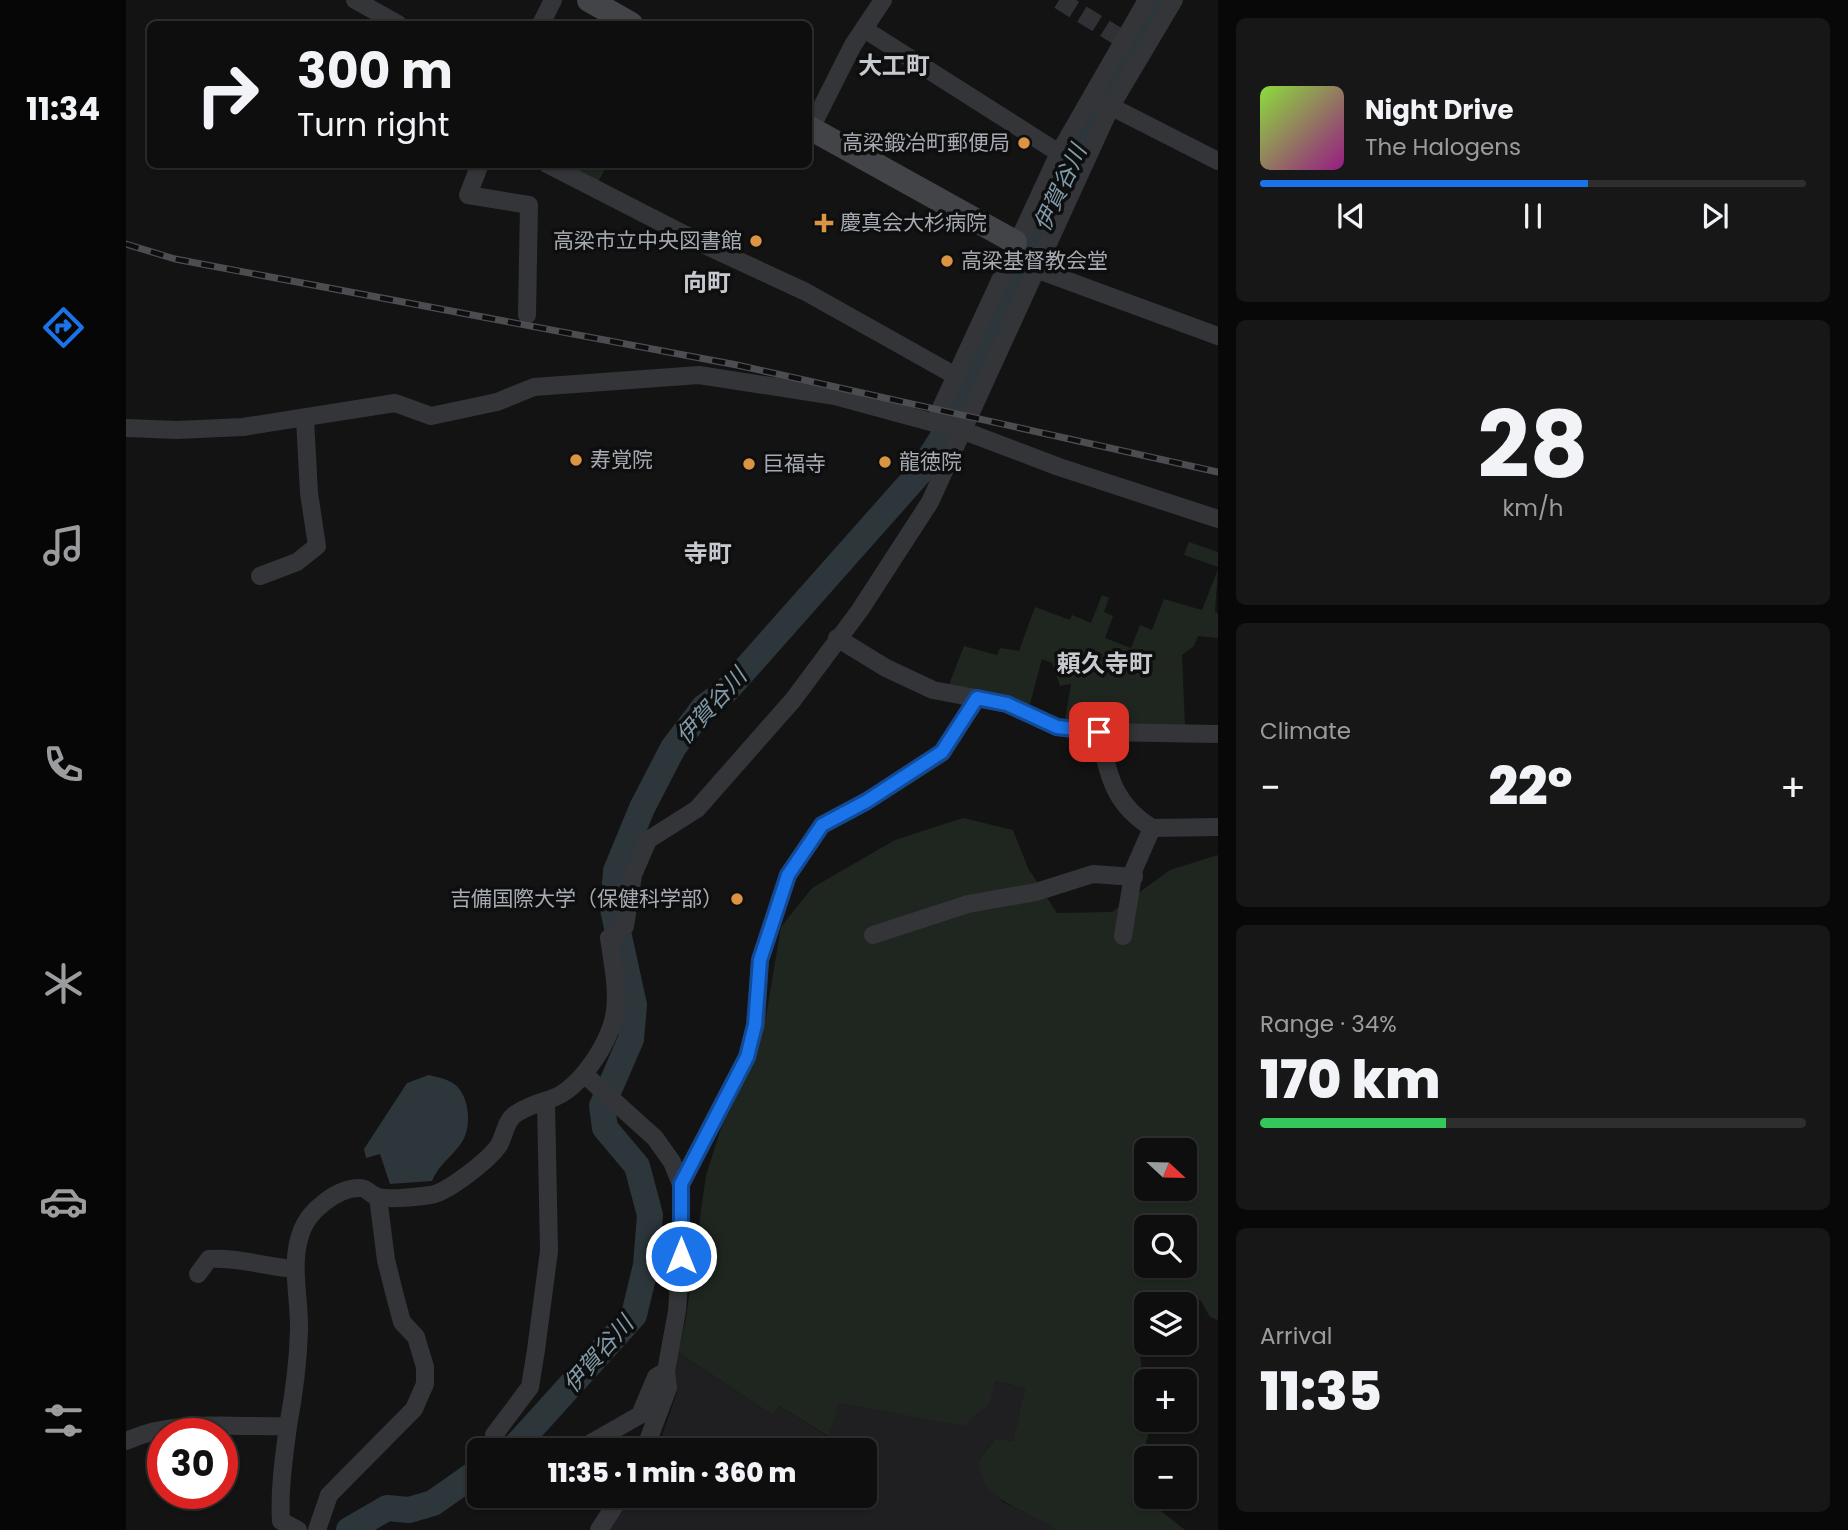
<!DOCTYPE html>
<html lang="en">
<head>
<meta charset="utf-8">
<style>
  body { margin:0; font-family:Poppins,"Noto Sans JP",sans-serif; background:#171718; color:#f1f3f6; height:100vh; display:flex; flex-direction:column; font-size:26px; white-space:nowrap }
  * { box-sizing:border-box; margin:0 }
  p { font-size:23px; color:#9b9c9e }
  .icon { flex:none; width:38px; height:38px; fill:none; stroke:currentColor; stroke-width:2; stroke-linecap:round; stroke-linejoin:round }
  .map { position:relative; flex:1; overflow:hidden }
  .side { display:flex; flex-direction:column; gap:18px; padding:18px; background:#080808; width:630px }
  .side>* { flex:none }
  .hud { position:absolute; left:21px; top:21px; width:665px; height:147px; border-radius:10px; box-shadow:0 2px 5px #0004,0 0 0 2px #2e2e2f; background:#0e0e0f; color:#f1f3f6; overflow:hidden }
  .needle { width:46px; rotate:112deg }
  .buttons { position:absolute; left:1008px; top:1138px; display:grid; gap:14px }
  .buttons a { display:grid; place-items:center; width:63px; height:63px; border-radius:10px; background:#0e0e0f; box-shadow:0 2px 5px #0004,0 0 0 2px #2e2e2f; font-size:35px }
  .speed { position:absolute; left:21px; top:1418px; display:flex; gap:14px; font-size:35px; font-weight:700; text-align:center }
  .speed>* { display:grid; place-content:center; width:91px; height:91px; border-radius:50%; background:#0e0e0f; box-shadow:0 2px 5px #0004,0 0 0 2px #2e2e2f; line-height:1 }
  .speed .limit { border:10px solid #d22; background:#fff; color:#111 }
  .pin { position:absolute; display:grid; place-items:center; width:60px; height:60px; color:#fff; margin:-30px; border-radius:14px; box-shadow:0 4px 10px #0006 }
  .me { position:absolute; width:77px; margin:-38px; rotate:0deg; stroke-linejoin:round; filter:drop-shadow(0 0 5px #0008) }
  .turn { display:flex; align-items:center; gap:24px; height:147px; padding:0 35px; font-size:32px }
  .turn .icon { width:91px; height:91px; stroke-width:2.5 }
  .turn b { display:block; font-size:49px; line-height:60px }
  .big { font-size:52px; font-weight:800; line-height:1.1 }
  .side .widget { flex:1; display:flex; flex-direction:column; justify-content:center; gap:10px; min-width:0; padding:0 24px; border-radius:10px; background:#171718 }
  .side .dial { align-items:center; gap:0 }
  .dial b { font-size:91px; line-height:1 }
  .song { display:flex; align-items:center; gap:21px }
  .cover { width:84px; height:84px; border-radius:10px; background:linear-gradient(135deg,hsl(90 70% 55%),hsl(310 70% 35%)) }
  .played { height:7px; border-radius:4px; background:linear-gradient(90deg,#1a73e8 60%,#2e2e2f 60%) }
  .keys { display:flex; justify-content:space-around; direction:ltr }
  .heat { display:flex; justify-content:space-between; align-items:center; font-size:38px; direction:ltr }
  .charge { height:10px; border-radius:5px; background:linear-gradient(90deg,#34c759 34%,#2e2e2f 0) }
  .trip { position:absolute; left:341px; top:1438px; width:410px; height:70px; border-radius:10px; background:#0e0e0f; box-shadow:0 2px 5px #0004,0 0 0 2px #2e2e2f; font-weight:800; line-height:70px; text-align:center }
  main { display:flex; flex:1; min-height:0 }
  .tabs { display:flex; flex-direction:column; width:126px; justify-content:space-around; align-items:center; background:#060606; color:#9b9c9e }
  .tabs .icon { width:49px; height:49px }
  .tabs .current { color:#1a73e8 }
  .tabs b { font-size:32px; color:#f1f3f6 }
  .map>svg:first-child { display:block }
</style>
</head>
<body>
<main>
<nav class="tabs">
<b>11:34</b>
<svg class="icon current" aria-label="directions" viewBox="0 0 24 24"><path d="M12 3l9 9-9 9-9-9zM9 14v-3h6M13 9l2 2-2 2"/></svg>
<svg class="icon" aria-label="music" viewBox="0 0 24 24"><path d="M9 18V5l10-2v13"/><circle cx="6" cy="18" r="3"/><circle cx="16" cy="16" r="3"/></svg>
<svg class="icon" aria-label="phone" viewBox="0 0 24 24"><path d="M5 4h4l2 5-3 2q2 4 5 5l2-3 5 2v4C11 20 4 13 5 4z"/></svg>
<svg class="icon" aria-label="climate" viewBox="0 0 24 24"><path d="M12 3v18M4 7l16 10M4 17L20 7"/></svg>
<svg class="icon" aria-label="car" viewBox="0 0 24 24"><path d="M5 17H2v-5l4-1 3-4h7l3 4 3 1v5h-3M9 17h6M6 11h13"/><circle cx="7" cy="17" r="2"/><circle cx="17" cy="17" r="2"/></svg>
<svg class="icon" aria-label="filters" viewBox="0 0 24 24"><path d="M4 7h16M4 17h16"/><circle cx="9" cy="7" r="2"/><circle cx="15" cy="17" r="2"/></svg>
</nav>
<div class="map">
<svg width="1092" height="1530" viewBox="0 0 1092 1530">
  <rect width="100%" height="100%" fill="#131314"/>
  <path fill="#1f1f21" d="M552 1352 647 1415 653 1406 701 1436 713 1403 837 1425 869 1381 899 1388 887 1441 869 1439 854 1459 860 1482 877 1502 920 1522 929 1530H483L502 1496H738V1451H527L535 1439 551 1392 548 1366Z"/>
  <g fill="#1f261f" fill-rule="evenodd">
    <path d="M434 165H481L472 182Z"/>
    <path d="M1063 542 1092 552V567L1058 555Z"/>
    <path d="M1092 569 1089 612 1092 613V638L1072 636 1068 646 1056 655 1059 727 938 725 945 684 934 686 926 663 916 659 902 711 822 687 838 646 871 655 874 648 893 651 909 607 944 620 946 615 965 623 976 595 983 598 978 612 987 616 979 638 1005 648 1014 625 1026 630 1038 599 1076 610Z"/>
    <path d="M837 818 887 830 902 868 931 913 986 912 1044 870 1092 855V1320L1084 1317 1075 1301 1055 1292 1035 1304H1020V1327L1013 1346 1023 1432 1007 1489 1059 1530H929C904 1508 851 1504 854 1459L869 1439 887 1441 899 1388 869 1381 864 1402 838 1426 713 1403 702 1436 653 1406 647 1415 552 1352 560 1318 580 1175 596 1125 627 1063 637 1034 655 927 686 888 769 840ZM1020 1150H1059V1188H1020ZM1020 1227H1059V1265H1020Z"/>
  </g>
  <path fill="#2d363b" d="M303 1075C310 1077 318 1078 325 1082 343 1091 347 1125 336 1142 326 1157 313 1164 306 1181L264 1184 254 1154 240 1158 238 1149 281 1083Z"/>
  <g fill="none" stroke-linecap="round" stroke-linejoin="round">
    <g stroke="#2d363b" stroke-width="26">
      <path d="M385 1451 508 1315 520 1265 524 1215 511 1166 479 1128 476 1106 505 1039 508 1005 487 909 490 871 516 808 547 748 578 707 600 691 795 471 815 440 965 121 1035 0"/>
      <path d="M223 1530 261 1508 283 1510 307 1503 354 1470"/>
    </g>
    <path stroke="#303134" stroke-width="18" stroke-dasharray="18 9" stroke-linecap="butt" d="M933 0 996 39"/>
    <g stroke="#343538" stroke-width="18">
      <path d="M229 0 272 24"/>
      <path d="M415 24 427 0"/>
      <path d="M738 29 933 153"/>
      <path d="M976 102 1092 161"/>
      <path d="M685 128 727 45 757 0"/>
      <path d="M354 164 342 195 403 205 401 315"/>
      <path d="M421 164 581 246 680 292 828 375"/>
      <path d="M889 242 893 251 909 258 915 271 1092 336"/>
      <path d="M808 423 933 153 1021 0"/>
      <path d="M0 428 51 430 117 427 269 403 305 416 371 402 408 387 573 375 709 396 838 431 933 467 1092 519"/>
      <path d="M134 576 171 562 191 546 183 493 179 419"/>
      <path d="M711 638 760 668 807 690 881 704 931 727 973 732 1092 734"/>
      <path d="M973 732C983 775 986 803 1026 828L1008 869 997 936"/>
      <path d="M1026 828 1092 827"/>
      <path d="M747 935 842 904 910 892 967 874 1008 877"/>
      <path d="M555 1184 621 1057 630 1025 634 960 662 875 696 825 741 801 816 753 851 698"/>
      <path d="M72 1274 83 1259C112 1257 140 1267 169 1269"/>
      <path d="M162 1426C158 1457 153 1490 155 1521L172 1530"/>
      <path d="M0 1441C51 1418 107 1428 162 1426 168 1394 172 1363 173 1331 174 1297 163 1263 176 1230 183 1211 211 1188 233 1188 241 1187 244 1195 252 1197 266 1200 290 1197 305 1195 322 1192 363 1160 373 1145 379 1135 379 1120 391 1113 421 1095 430 1106 458 1074"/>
      <path d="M376 1451 368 1435 404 1387 410 1350 423 1251 420 1103"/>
      <path d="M451 1451 514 1415 530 1377 540 1371"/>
      <path d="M518 1451 542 1388 540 1371 551 1311 555 1256V1184L546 1162 529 1138 458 1074C499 1022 492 998 483 938L499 926 507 875 522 840 571 809 667 700 734 610 804 502 985 106 1048 0"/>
      <path d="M191 1530 203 1495 288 1409 299 1384V1367L290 1337 276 1322 268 1292 260 1260 252 1197"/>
      <path d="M473 1530 495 1496"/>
    </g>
    <g stroke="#424448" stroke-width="24">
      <path d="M463 0 505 24"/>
      <path d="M682 127 889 242"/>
    </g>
    <g stroke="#4b4d51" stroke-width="7">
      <path id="rail" d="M0 244 49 259 611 365 1092 472"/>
    </g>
    <use href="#rail" stroke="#0e0e0f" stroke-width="4.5" stroke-dasharray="13" stroke-linecap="butt"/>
  </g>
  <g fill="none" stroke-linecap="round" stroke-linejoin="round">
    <g stroke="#114b97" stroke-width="18">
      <path id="route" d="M555 1256V1184L621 1057 629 1025 634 960 662 875 696 825 741 801 816 752 851 698 881 704 931 727 973 732"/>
    </g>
    <use href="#route" stroke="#1a73e8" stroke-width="12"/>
  </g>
  <g fill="#db9443" stroke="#0e0e0f" stroke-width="2.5">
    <circle cx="898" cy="143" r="7"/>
    <path d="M694.5 212.5h7v7h7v7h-7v7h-7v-7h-7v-7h7z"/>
    <circle cx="630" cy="241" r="7"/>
    <circle cx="821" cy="261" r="7"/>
    <circle cx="450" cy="460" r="7"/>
    <circle cx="759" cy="462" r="7"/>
    <circle cx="623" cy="464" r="7"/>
    <circle cx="611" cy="899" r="7"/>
  </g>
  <g text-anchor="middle" stroke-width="7" stroke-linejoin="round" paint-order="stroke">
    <g font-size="21" fill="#a6abb3" stroke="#0e0e0f" text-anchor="start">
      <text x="884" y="150" text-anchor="end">高梁鍛冶町郵便局</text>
      <text x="714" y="230">慶真会大杉病院</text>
      <text x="616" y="248" text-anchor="end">高梁市立中央図書館</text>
      <text x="835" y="268">高梁基督教会堂</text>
      <text x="464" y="467">寿覚院</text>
      <text x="773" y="469">龍徳院</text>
      <text x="637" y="471">巨福寺</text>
      <text x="597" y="906" text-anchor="end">吉備国際大学（保健科学部）</text>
    </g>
    <g font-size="23" font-style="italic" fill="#809caa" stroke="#0e0e0f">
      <text transform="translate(934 188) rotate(-65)" y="8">伊賀谷川</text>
      <text transform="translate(585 706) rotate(-48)" y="8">伊賀谷川</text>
      <text transform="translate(472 1354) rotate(-49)" y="8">伊賀谷川</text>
    </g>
    <g font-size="24" font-weight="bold" fill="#c6cacf" stroke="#0e0e0f">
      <text x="768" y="74">大工町</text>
      <text x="581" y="291">向町</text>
      <text x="582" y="562">寺町</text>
      <text x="979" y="672">頼久寺町</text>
    </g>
  </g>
</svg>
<div class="buttons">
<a><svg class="needle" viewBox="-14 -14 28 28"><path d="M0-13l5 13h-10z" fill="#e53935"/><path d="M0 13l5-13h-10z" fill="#9b9c9e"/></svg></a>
<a><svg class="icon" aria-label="search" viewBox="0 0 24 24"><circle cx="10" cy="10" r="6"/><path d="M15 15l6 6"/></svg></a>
<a><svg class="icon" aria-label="layers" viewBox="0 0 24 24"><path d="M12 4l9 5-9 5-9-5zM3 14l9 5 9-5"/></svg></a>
<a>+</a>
<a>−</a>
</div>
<div class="speed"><div class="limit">30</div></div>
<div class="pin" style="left:973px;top:732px;background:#d93025"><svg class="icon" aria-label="arrive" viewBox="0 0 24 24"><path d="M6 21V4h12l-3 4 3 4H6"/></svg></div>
<svg class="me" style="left:555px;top:1256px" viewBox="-20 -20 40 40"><circle r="17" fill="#1a73e8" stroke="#fff" stroke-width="3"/><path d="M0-11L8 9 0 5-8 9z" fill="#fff"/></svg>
<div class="trip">11:35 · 1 min · 360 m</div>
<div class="hud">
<div class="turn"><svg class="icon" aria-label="right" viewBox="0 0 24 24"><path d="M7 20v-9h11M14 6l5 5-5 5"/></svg><div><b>300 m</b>Turn right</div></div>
</div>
</div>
<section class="side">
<div class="widget">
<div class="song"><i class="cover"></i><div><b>Night Drive</b><p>The Halogens</p></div></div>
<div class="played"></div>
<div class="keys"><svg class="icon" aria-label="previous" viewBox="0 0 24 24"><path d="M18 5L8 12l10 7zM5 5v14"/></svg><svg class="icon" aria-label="pause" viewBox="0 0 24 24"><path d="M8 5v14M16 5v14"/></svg><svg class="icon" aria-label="next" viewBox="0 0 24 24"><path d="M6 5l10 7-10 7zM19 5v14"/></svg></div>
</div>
<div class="widget dial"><b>28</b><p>km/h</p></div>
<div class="widget"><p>Climate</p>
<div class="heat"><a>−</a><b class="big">22°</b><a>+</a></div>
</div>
<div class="widget"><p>Range · 34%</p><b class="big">170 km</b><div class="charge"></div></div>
<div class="widget"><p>Arrival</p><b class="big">11:35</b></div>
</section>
</main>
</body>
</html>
